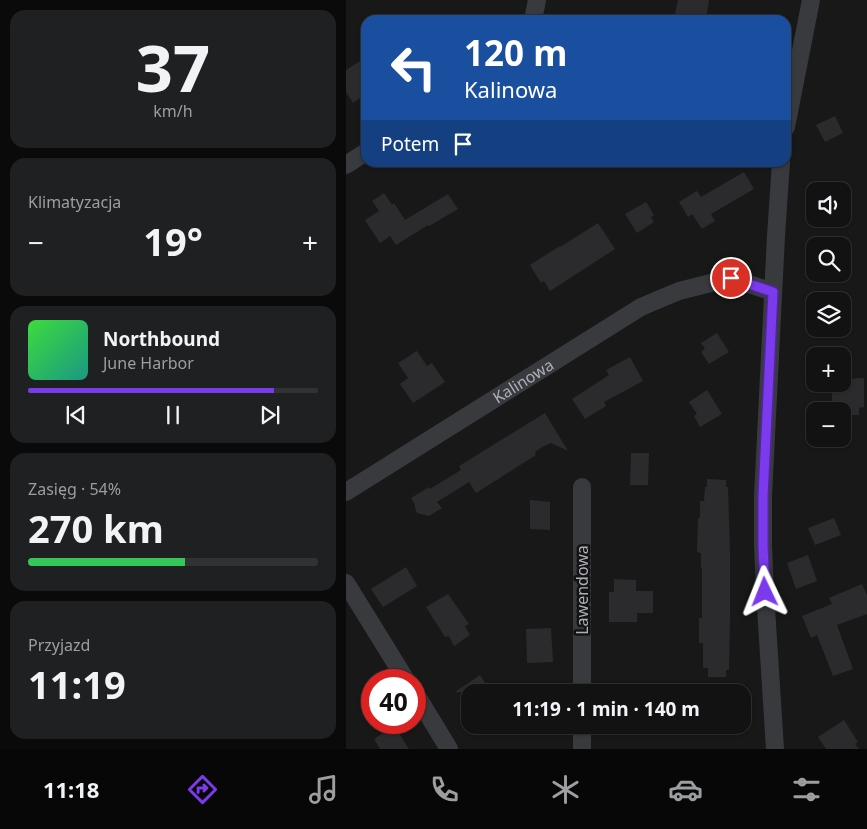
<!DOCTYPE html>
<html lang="pl">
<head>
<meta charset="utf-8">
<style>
  body { margin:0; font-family:"Noto Sans",sans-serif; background:#1f2021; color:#f1f3f6; height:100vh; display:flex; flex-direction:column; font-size:19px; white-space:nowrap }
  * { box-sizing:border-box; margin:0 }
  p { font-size:16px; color:#9c9ea0 }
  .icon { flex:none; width:28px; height:28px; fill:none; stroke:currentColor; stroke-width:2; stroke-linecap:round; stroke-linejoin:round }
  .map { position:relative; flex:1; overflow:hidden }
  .details { display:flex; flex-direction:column; gap:10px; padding:10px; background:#0a0a0a; width:346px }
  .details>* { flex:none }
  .top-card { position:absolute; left:15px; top:15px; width:430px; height:152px; border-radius:15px; box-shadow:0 1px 4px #0004,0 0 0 1px #313233; background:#1a4fa0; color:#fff; overflow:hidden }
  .controls { position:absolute; left:460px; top:182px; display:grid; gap:10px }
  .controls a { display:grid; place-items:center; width:45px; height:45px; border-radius:10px; background:#121213; box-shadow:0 1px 4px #0004,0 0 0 1px #313233; font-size:25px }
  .speed { position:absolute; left:15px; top:669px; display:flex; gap:10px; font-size:25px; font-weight:700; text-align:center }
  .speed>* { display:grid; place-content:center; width:65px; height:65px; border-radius:50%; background:#121213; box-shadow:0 1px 4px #0004,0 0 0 1px #313233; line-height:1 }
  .speed .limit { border:8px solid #d22; background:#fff; color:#111 }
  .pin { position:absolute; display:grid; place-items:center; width:42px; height:42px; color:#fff; margin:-21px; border:2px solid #fff; border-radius:50%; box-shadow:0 1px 5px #0007 }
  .me { position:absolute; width:55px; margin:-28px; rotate:358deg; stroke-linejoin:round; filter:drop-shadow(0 0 4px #0008) }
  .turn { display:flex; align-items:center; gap:18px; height:105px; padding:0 20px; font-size:22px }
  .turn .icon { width:65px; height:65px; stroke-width:2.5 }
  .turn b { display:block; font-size:35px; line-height:42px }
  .then { display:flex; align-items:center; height:48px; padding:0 20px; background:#0003; gap:10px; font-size:19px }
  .big { font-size:38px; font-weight:700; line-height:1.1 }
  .details .widget { flex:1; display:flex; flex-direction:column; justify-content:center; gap:8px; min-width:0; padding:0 18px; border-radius:15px; background:#1f2021 }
  .details .dial { align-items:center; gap:0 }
  .dial b { font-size:65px; line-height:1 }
  .song { display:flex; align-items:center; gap:15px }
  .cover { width:60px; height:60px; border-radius:8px; background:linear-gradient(135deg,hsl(120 70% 55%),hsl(170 70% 35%)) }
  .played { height:5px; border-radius:2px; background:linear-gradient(90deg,#7c3aed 85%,#313233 85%) }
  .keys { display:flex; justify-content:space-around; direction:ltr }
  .heat { display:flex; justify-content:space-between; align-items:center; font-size:28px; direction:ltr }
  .charge { height:8px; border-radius:4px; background:linear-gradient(90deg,#34c759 54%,#313233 0) }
  .trip { position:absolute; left:115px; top:684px; width:290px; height:50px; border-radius:15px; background:#121213; box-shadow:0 1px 4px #0004,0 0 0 1px #313233; font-weight:700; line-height:50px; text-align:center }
  .tab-bar { display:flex; height:80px; justify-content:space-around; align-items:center; background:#070708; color:#9c9ea0 }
  .tab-bar .icon { width:35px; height:35px }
  .tab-bar .active { color:#7c3aed }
  .tab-bar b { font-size:22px; color:#f1f3f6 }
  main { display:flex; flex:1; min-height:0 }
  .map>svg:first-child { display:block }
</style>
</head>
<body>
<main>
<section class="details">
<div class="widget dial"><b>37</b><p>km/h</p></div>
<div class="widget"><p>Klimatyzacja</p>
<div class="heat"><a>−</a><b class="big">19°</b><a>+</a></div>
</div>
<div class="widget">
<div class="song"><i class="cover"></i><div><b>Northbound</b><p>June Harbor</p></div></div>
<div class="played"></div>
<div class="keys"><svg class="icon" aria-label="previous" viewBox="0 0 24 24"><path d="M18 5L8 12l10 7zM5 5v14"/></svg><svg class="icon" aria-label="pause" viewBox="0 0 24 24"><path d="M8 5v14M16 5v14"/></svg><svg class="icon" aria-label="next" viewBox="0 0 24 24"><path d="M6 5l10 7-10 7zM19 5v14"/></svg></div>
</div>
<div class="widget"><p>Zasięg · 54%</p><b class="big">270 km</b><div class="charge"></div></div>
<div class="widget"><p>Przyjazd</p><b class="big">11:19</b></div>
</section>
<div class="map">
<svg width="521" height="749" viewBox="0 0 521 749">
  <rect width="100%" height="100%" fill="#181819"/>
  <g fill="#2b2b2d">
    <path d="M332 0H363L360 20H328Z"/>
    <path d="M20 57V94L7 103 0 92V70Z"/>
    <path d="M489 116 497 133 479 142 470 125Z"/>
    <path d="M398 172 408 189 365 214 369 221 356 229 346 214 342 217 333 202 351 191 355 197Z"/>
    <path d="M38 193 46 205 48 203 59 220 102 194 112 209 83 226 82 225 50 245 44 236 34 243 19 220 33 211 26 201Z"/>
    <path d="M300 202 308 215 305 217 308 222 291 233 279 214Z"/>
    <path d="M252 223 269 249 204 291 198 281 195 283 184 265 214 246V247Z"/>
    <path d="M371 333 383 352 363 364 355 352 359 349 355 343Z"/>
    <path d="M71 351 81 366 86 363 99 382 67 403 54 384 62 378 52 363Z"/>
    <path d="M284 357 297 381 258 402 260 406 239 419 226 399 263 375 260 370Z"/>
    <path d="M518 378V407L513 408V415H498V408H486V384H496V379Z"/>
    <path d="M361 390 376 414 354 427 348 416 351 414 343 402Z"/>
    <path d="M199 413 222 451 205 443 196 447 189 452 190 455 130 493 123 482 91 502 96 508 83 516 71 513 69 508V505L65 498 83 487 84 489 115 470 113 466Z"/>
    <path d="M285 453H303L302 485H284Z"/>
    <path d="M361 479 380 480V487H382L384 553V618L383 670H380V677H362V668H357V643H353V618H356V568H355V553L351 552 352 518H354V501H358L359 487H361Z"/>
    <path d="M184 500 204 502V530L184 529Z"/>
    <path d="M488 518 495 535 469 545 462 528Z"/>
    <path d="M462 555 471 581 450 589 441 563Z"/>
    <path d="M60 567 71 586 37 607 25 589Z"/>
    <path d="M268 579 290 580V591H307V613H291V622H263V592H268Z"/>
    <path d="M516 584 521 595V614L491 625 507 669 487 676 471 635 465 638 456 616 486 604 483 598Z"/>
    <path d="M102 594 123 624 119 626 124 635 108 646 103 636 99 637 80 607Z"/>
    <path d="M205 628 207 662 181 663 180 629Z"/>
    <path d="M134 675 145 692H109Z"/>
    <path d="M498 720 512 742 509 744 513 749H480L472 737Z"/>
    <path d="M48 726 63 749H34L28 739Z"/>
  </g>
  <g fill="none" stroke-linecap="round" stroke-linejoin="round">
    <g stroke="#393a3e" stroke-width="18">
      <path d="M187 20 191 0"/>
      <path d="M440 127 465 0"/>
      <path d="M0 165 20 152"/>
      <path id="s1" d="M0 492 295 307 333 291 385 278 427 292"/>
      <path d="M0 583 60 680"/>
      <path d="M236 692V487"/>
      <path d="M69 693 103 749"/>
      <path d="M236 749V725"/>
      <path d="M429 749 419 592 417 545V496L430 236 435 162"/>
    </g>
  </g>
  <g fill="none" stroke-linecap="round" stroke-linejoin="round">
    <g stroke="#51269a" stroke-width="12">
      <path id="route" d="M385 278 427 292 417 496V545L419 592"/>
    </g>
    <use href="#route" stroke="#7c3aed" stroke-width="9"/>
  </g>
  <g text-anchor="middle" stroke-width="5" stroke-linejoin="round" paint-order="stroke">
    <g font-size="16" fill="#abafb8" stroke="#131314">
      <text dy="6" stroke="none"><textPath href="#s1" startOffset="209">Kalinowa</textPath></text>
      <text transform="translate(236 590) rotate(-90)" y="6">Lawendowa</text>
    </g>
  </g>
</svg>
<div class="controls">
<a><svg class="icon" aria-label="sound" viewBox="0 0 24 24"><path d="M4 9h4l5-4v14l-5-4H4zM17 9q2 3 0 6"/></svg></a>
<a><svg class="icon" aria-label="search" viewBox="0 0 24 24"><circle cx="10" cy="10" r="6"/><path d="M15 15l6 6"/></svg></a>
<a><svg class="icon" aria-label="layers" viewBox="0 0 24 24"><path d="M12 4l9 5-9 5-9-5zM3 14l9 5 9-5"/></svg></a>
<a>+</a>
<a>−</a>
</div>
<div class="speed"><div class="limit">40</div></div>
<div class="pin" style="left:385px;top:278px;background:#d93025"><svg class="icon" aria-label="arrive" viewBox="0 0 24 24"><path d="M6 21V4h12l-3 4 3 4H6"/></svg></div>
<svg class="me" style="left:419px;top:592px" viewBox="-20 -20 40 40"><path d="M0-17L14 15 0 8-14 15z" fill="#7c3aed" stroke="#fff" stroke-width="4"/></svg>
<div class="trip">11:19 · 1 min · 140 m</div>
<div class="top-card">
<div class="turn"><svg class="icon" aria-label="left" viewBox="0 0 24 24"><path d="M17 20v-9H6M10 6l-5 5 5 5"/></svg><div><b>120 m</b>Kalinowa</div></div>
<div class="then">Potem<svg class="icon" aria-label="arrive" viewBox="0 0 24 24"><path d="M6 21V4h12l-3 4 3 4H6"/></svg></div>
</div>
</div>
</main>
<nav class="tab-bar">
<b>11:18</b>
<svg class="icon active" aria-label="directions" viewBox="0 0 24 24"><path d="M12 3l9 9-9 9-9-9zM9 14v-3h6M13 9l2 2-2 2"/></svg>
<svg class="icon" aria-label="music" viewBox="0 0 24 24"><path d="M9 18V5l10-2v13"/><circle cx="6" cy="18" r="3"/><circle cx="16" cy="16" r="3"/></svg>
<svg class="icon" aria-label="phone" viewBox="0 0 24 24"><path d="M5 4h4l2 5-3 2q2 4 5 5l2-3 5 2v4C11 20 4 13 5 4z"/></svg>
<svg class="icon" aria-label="climate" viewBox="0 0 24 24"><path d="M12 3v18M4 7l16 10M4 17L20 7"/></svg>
<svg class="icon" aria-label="car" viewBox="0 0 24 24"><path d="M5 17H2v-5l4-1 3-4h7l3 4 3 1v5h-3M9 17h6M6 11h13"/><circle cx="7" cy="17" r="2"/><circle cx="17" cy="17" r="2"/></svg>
<svg class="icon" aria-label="filters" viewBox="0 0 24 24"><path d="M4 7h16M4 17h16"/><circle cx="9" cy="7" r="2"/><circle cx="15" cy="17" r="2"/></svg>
</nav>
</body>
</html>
